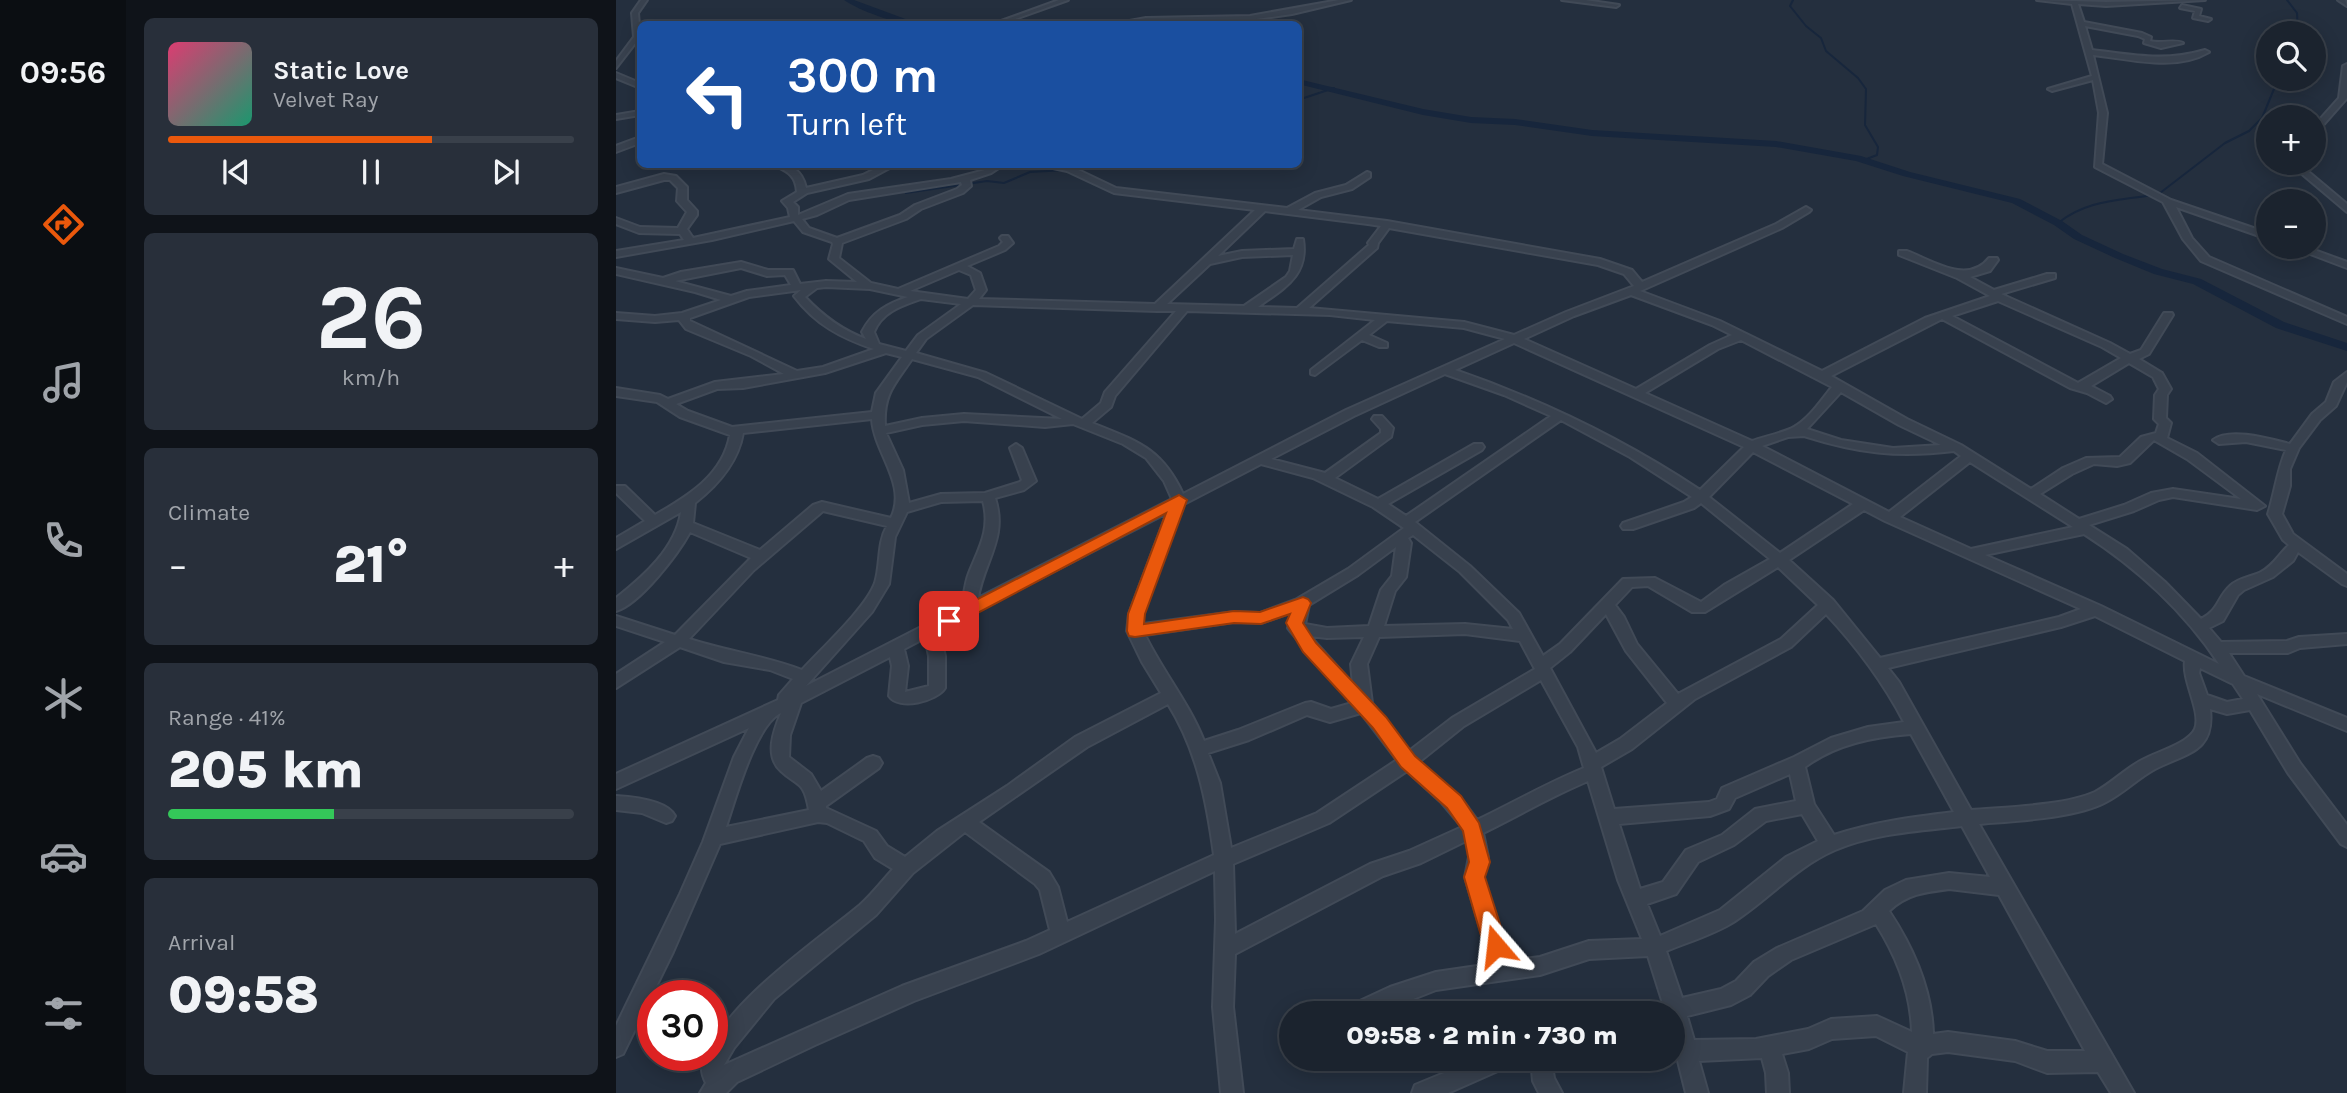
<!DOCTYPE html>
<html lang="en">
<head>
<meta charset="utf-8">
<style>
  body { margin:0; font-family:Karla,sans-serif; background:#282f3a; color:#f1f3f6; height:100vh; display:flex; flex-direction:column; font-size:26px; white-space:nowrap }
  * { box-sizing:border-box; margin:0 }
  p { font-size:23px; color:#a0a4aa }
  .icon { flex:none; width:38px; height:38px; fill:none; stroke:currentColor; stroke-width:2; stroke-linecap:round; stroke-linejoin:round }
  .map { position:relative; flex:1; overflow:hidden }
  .panel { display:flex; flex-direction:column; gap:18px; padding:18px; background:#0f1319; width:490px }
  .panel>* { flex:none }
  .top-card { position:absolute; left:21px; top:21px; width:665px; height:147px; border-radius:10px; box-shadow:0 4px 18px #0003,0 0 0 2px #39404a; background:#1a4fa0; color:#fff; overflow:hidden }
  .tools { position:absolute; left:1640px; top:21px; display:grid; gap:14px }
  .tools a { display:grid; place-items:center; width:70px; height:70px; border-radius:50%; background:#1b232e; box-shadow:0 4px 18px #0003,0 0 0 2px #39404a; font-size:35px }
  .speed { position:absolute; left:21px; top:980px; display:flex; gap:14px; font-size:35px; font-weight:700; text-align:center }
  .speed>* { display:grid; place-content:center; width:91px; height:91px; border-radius:50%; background:#1b232e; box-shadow:0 4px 18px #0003,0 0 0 2px #39404a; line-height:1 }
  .speed .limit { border:10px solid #d22; background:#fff; color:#111 }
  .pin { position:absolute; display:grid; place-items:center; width:60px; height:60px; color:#fff; margin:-30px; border-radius:14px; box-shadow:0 4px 10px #0006 }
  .me { position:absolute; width:77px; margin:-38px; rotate:343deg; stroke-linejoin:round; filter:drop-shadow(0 0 5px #0008) }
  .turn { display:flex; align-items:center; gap:24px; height:147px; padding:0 35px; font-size:32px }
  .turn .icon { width:91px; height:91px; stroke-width:2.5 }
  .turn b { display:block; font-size:49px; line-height:60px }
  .big { font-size:52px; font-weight:800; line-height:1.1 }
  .panel .card { flex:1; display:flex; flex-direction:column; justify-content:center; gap:10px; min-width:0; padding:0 24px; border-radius:10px; background:#282f3a }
  .panel .dial { align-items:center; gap:0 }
  .dial b { font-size:91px; line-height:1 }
  .song { display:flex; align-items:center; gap:21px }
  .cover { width:84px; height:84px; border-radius:10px; background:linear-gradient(135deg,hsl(340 70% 55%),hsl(160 70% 35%)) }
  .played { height:7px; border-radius:4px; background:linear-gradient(90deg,#ea580c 65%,#39404a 65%) }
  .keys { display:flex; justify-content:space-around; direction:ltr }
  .heat { display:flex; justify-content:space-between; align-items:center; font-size:38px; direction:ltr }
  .charge { height:10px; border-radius:5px; background:linear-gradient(90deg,#34c759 41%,#39404a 0) }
  .trip { position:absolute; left:663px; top:1001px; width:406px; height:70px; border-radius:35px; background:#1b232e; box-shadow:0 4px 18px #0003,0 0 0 2px #39404a; font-weight:800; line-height:70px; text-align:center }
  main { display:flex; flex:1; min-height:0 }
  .menu { display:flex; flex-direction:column; width:126px; justify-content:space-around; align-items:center; background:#0b0e12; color:#a0a4aa }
  .menu .icon { width:49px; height:49px }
  .menu .selected { color:#ea580c }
  .menu b { font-size:32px; color:#f1f3f6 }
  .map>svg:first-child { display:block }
</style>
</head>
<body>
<main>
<nav class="menu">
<b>09:56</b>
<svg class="icon selected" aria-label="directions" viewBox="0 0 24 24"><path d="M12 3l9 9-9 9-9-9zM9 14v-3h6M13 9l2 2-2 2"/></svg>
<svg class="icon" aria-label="music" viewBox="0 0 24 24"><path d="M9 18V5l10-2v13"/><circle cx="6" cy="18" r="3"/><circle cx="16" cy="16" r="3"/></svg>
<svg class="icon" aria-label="phone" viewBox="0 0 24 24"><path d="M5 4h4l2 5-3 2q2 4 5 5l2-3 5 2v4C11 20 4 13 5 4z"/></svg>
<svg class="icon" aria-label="climate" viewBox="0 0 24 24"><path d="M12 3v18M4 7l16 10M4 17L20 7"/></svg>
<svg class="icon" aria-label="car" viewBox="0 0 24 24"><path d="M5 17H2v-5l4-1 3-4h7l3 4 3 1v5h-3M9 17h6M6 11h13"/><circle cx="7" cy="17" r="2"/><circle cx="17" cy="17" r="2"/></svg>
<svg class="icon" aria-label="filters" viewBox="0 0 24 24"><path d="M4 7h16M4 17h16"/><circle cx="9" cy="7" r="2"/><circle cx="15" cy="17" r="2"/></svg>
</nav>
<section class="panel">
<div class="card">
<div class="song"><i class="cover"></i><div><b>Static Love</b><p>Velvet Ray</p></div></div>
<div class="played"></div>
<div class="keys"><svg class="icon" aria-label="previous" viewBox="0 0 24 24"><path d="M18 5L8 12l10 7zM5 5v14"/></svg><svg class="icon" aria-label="pause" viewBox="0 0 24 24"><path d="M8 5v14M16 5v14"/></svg><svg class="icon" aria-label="next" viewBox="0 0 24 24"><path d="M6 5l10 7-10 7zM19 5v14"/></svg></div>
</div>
<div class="card dial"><b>26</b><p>km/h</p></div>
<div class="card"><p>Climate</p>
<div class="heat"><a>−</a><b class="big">21°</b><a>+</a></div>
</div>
<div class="card"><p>Range · 41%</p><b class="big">205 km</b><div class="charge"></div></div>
<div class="card"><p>Arrival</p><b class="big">09:58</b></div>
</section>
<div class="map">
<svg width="1731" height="1093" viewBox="0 0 1731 1093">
  <rect width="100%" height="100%" fill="#242f3e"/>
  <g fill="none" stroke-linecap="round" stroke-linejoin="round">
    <g stroke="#17263c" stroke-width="2">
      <path d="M1177 0 1174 6 1190 26 1205 38 1210 51 1242 78 1250 89 1249 125 1262 147 1261 155 1248 160"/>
      <path d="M1671 0 1681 13 1682 33"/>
      <path d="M682 100 718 88"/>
      <path d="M456 169 472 164"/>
      <path d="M290 193 371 181 388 183 414 172 450 170"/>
      <path d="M1544 193 1609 143 1633 131 1646 118 1658 89 1667 79"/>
      <path d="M1442 223C1471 200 1501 201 1536 195"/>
    </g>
    <g fill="#17263c" fill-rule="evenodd">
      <path d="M228 0H238L303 24C284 26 244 11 228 0Z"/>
      <path d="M682 79 807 109 855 117 899 119 976 130 1160 141 1245 156 1294 172 1404 199 1446 221 1466 235 1507 254 1546 269 1585 279 1668 322 1731 343V351L1660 328 1577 284 1538 274 1499 258 1458 239 1438 225 1396 203 1287 176 1240 161 1160 147 976 136 899 125 855 123 807 115 682 84Z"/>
    </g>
    <g stroke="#414a57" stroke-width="4">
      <g id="minor">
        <path d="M25 0H31L22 13 24 37 0 68V61L18 37 16 13Z"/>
        <path d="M443 0H452L385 24H377Z"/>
        <path d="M723 0H735L676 14 634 20 545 21 497 24 530 18 634 16Z"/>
        <path d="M946 0H969L1003 5 1000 7Z"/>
        <path d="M1421 0 1490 2 1589 0 1490 6 1462 4 1468 22 1526 33 1535 37 1534 41C1545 44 1559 39 1567 43L1545 48 1528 43 1529 39 1522 36 1469 26 1476 50C1518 55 1548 62 1589 50L1593 52C1559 72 1514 59 1477 55L1491 113 1486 164 1555 200 1652 233V239L1560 207 1576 238 1593 257 1731 317V324L1585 261 1567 239 1547 202 1479 167 1483 113 1477 80 1436 91 1432 89 1476 76 1456 4Z"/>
        <path d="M1722 0H1729L1731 6Z"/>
        <path d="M1566 5 1585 9 1583 16 1595 19 1592 21 1577 18 1579 11 1564 8Z"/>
        <path d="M1731 64V98L1701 132H1698V126L1723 98 1727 66Z"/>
        <path d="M0 73 24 83V88L0 78Z"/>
        <path d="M24 111V115L0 119V115Z"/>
        <path d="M21 138H24V143L0 152V146Z"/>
        <path d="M1673 163H1682L1731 204V212Z"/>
        <path d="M156 164C174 164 186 169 190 188L247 175 269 164H281L253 179 191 193 177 202 182 207V215L232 194 335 179 369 170 376 164H416L412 167H384L375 173 354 180 355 186 347 193 305 209 290 219 226 243 223 258 255 283 282 289 383 246 387 242 384 238 386 236H392L397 243 389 250 351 266 364 273 370 290 363 299 539 304 639 210 498 193 451 171 418 164 456 167 500 188 671 208 699 193 730 185 751 172 754 173V177L736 189 705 197 682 210 771 221 984 259 1016 270 1026 282 1160 224 1190 207 1195 210 1193 212 1166 228 1024 291 1104 321 1206 371 1309 318 1374 296 1341 278 1283 255V251H1291C1317 261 1352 285 1373 258H1381L1382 260 1374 271 1354 277 1378 290 1431 274H1439V278L1385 294 1494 343 1514 354 1525 350 1548 313H1556L1557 315 1533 354 1523 359 1546 373 1555 389 1551 395 1550 418 1555 423 1551 438 1581 453 1649 506 1641 510 1557 497 1543 500 1518 511 1473 525 1511 549 1549 582 1585 619C1603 610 1601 598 1614 586 1622 578 1635 577 1645 572 1658 565 1663 554 1673 545L1667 540 1652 514C1659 492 1661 471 1670 450L1630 442 1603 444 1597 440C1614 427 1654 439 1674 444L1696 414 1710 402 1718 382 1731 372V382L1720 406 1704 420 1683 448 1674 469V486L1666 514 1677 534 1731 574V586L1726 584 1682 552 1677 561 1657 577 1628 590 1622 595 1607 621 1593 628 1605 642 1671 641 1683 637 1731 634V644L1684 648 1672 653H1613L1628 676 1731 718V731L1641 694 1684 763 1731 825V847L1725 844 1672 773 1634 710 1611 714 1594 709C1599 752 1571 753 1539 769 1522 778 1508 793 1490 802 1461 818 1398 821 1363 824L1518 1093H1495L1482 1072 1431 1073 1399 1061 1332 1052 1316 1054 1311 1058 1310 1093H1288L1292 1052 1260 1036 1216 1039 1193 1049 1166 1054 1172 1073 1173 1093H1151L1150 1073 1146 1058 1083 1061 1092 1093H1070L1057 1041V1013H1050L1032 956 973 959 924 975 820 990 762 1013H730L733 1006 774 987 820 972 875 964 849 877 853 857 852 840 805 863 767 876 619 954 617 1007 627 1093H605L597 1007 600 920 599 871 423 954 298 1001 199 1045 121 1082 110 1093H84L90 1083C85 1073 84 1065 90 1055H96C96 1012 211 933 244 905 256 894 266 881 277 869L259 858 248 841 211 823 202 822 104 844 57 952 7 1054 0 1057V1026L64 894 87 842 118 757 133 728 0 789V774L162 700 163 695 177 679 154 670 108 662 64 647 0 688V674L49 642 0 626V616L59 635 135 558 74 532C62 554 24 604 0 611V598C27 577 60 548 65 512L0 549V538L29 521 0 493V486H9L39 515C72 496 107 475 114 435L64 417 41 402 0 396V388L44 395 52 399 99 382 168 374 135 356 70 329 63 320 39 322 0 319V313L39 316 66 313 105 300 79 292 0 274V268L47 278 65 272 125 262 152 270H177L184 284 210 281 241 282 213 259 217 244 216 242 187 232 178 221 96 240 0 257V251L68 240 64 234 23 233 0 224V218L24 227 62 228 71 212 61 201 62 188 54 180H48L0 193V187L48 174 60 176 71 187V200L81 211V215L71 229 77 238 174 217 172 208 166 201 181 192C180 174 170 171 156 164ZM345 182 346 185 341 189 299 205 284 215 221 238 193 228 186 219 201 215 233 200ZM649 211 752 224 765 226 752 243 753 245 681 308 642 307C668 288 693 276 687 239H681L678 249 626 251 602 256ZM773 228 982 265 1008 274 1018 286 950 312 898 335 848 322 693 308 761 248 762 243ZM677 255 674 271 670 277 628 306 551 304 594 264 626 257ZM125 268 151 276 169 275 175 285 131 291 115 296 59 281ZM343 270 355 275 360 290 352 299 294 291ZM210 287 254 289 292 297C271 304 256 312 246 332L250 339C225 330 207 316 189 297L201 288ZM185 290 178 296C199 324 225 338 258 349L207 367 181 371 74 321V318L133 297ZM1015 295 1096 325 1116 335 1094 345 1020 389 908 339 958 316ZM305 299 345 304 302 335 290 351 263 344 258 332C266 312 285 306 305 299ZM1382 301 1486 347 1505 358 1462 383 1336 316ZM357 305 541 311H560L489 392 485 403 466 419 370 373 300 353 310 339ZM571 311 714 315 759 320 695 370V374L699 375 746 340 763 347H771V343L753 335 771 321 848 328 889 339 730 410 567 494C545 447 520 441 476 423L495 407 499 396ZM1326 319 1454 388 1471 393 1490 403 1496 399 1494 396 1475 386 1513 363 1537 377 1543 389 1539 395 1538 419 1543 424 1540 433 1525 437 1504 457 1470 458 1447 468 1415 489 1345 445 1291 419 1215 376ZM1125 340 1216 387C1205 400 1194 418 1178 427 1170 432 1147 437 1136 441L1029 393 1102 349ZM898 343 1128 447 1084 490C1007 439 926 400 839 370ZM270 353 286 357 260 393 256 412 116 427 72 411 60 404 101 389 127 388 209 373ZM296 359 362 377 446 419 348 414 306 418 269 426C267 394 279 384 296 359ZM829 374 888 395 935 416 790 516 772 504 866 450 868 447 866 444H858L762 499 719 478 775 437 777 428 766 416H758L756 419 765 429V433L709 473 655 459 738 416ZM1225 392 1283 425 1325 445 1277 448 1225 440 1191 429ZM256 419C258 453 292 484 275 518L206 502 197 505 144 550 77 523 79 503C102 485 122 462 127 433ZM945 420 1014 457 1076 497 1068 502 1007 523 1005 526 1007 529H1017L1078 508 1085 503 1154 559 1108 585 1085 602 1039 578 1007 579 944 644 927 656 903 613 854 566 799 522ZM348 421 429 427 457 424 507 444 530 458 548 481 556 499 362 598C368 561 392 538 379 498L408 490 420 481 406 448 400 444 394 448 406 480 404 482 369 493 325 494 293 503 287 470 270 433 306 425ZM1188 436C1242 453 1281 458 1338 451L1345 456 1273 512 1146 446 1172 437ZM1538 440 1571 459 1625 499 1557 489 1535 493 1508 505 1463 519 1424 494 1456 474 1478 464 1501 466 1514 463ZM1137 452 1237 504 1164 553 1093 497ZM1354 462 1457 527 1355 549 1284 517ZM645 464 697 478 757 507 788 528 732 569 681 599 644 613 618 612 527 624V614L568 504ZM367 501C375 529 363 548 353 573 349 583 348 595 346 606L190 686 256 612 273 584 279 537 291 512 325 502ZM1248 510 1269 521 1465 609 1443 617 1264 658 1217 600 1173 560ZM207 511 271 526C261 544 265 564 259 583 250 608 205 649 186 670 149 656 111 651 73 639L138 570ZM551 513 513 614 511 631 526 662 545 693 459 737 391 786 321 831 289 857 271 846 260 831 210 808V806L263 768 266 763 263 758 257 756 251 758 205 791 195 774 173 757 174 735 185 703 274 657 276 666 273 696C283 711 321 701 329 688V656L323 631 357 616 359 612ZM1468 534C1520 567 1569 612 1603 664L1485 606 1369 555ZM797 535 844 572 892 620 897 629 849 624 768 626 779 591 790 577 795 543 792 538ZM780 547 776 576 765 590 753 626 711 628 689 624 693 605 742 575ZM1162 567 1202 605 1165 639 1062 694 1021 644 1008 617 999 605 1016 587 1032 586 1076 612H1089ZM676 612 672 628 675 632 736 703 715 709 695 702 689 703 622 730 588 741C573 703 547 672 529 635L618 622 645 623ZM990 614 1010 651 1051 703 1004 739 980 753 934 668 954 652ZM1210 614C1241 647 1267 682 1288 722L1252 727 1215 738 1178 757 1106 788 1101 799 1093 802 998 809 985 767 1016 749 1079 699 1175 647ZM1479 616 1569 661C1566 681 1586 712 1579 729 1573 743 1541 752 1528 759 1511 767 1496 783 1479 792 1448 806 1390 807 1355 810L1283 682 1272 668 1445 627ZM849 634 904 641 919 669 836 718 793 751 756 703 751 664 763 637ZM694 636 711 638 748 637 735 664 737 684ZM309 638 313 656V686L289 692 292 666 288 649ZM1584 668 1617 684 1627 699 1611 702 1591 695 1583 673ZM925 680 962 747 968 768C931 783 897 803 861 820L850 805 803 762 848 726ZM552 704C581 750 591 802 598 855L451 922 442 887 433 872 363 822 471 747ZM165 713C158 730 148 756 165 771 182 787 188 780 193 810L110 827C119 801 139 725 165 713ZM745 713 781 760 701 813 615 848 604 783 592 753 633 740 691 715 714 722ZM1295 734 1338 812C1297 817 1258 822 1218 835L1198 804 1189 767C1220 744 1257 737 1295 734ZM791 771 825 802 846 827 793 851 754 864 619 934 617 864 713 823ZM1174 774 1180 801 1139 809 1106 835 1070 850 1047 882 1024 889 1003 824 1094 816 1113 809 1119 798ZM972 781 1002 880 1026 939 973 941 924 957 894 961 867 877 872 857 867 833C902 816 936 796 972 781ZM1186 814 1202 841 1170 857 1104 910 1044 936 1031 904 1060 894 1082 862 1118 845 1150 821ZM1346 826 1374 877 1333 873 1290 880 1269 890 1247 911 1161 948 1138 962 1120 981 1105 989 1066 998 1050 951C1072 942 1099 934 1119 921 1154 898 1180 867 1219 850 1259 833 1304 831 1346 826ZM349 832 419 884 424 890 434 930 410 941 286 986 108 1065 118 1048 158 999 260 915 297 873ZM1333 889 1383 895 1469 1051H1431L1399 1041 1332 1032 1317 1034C1316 990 1297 947 1273 911 1291 894 1309 892 1333 889ZM1260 924C1281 957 1295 993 1296 1032L1261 1016 1215 1019 1192 1029 1140 1039 1078 1040 1071 1016 1115 1005 1134 995 1152 976 1175 960Z"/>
        <path d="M1676 247H1690L1731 262V268Z"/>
        <path d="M0 796C16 797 51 800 59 816L56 821 50 823 26 813 0 810Z"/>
        <path d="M862 1059H897L893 1066 832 1093H796L799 1085Z"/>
        <path d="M915 1059H935L938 1078 946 1093H923L917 1081Z"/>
      </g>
    </g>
    <use href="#minor" fill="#38414e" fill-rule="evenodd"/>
  </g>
  <path fill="#ea580c" stroke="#983908" stroke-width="2" d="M563 495 571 500 529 614 528 624 618 611 644 612 687 597 692 599 695 603 687 623 700 643 770 717 799 756 845 796 863 823 874 862 869 877 891 946 887 954 880 957 872 954 868 946 848 877 853 862 847 831 831 808 785 767 757 728 687 652 670 623 674 614 645 624 618 623 519 637 513 636 511 631 512 614 550 513 339 625H327L325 621 327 617Z"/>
</svg>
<div class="tools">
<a><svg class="icon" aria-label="search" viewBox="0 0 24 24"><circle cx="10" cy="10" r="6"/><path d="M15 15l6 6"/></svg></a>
<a>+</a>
<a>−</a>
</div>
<div class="speed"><div class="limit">30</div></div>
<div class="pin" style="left:333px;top:621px;background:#d93025"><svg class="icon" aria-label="arrive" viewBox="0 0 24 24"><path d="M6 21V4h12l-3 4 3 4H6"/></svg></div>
<svg class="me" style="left:880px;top:946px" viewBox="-20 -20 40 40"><path d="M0-17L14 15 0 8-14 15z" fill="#ea580c" stroke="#fff" stroke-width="4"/></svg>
<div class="trip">09:58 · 2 min · 730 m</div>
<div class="top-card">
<div class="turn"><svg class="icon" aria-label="left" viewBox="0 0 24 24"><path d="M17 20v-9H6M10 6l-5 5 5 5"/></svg><div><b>300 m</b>Turn left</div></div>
</div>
</div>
</main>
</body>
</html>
